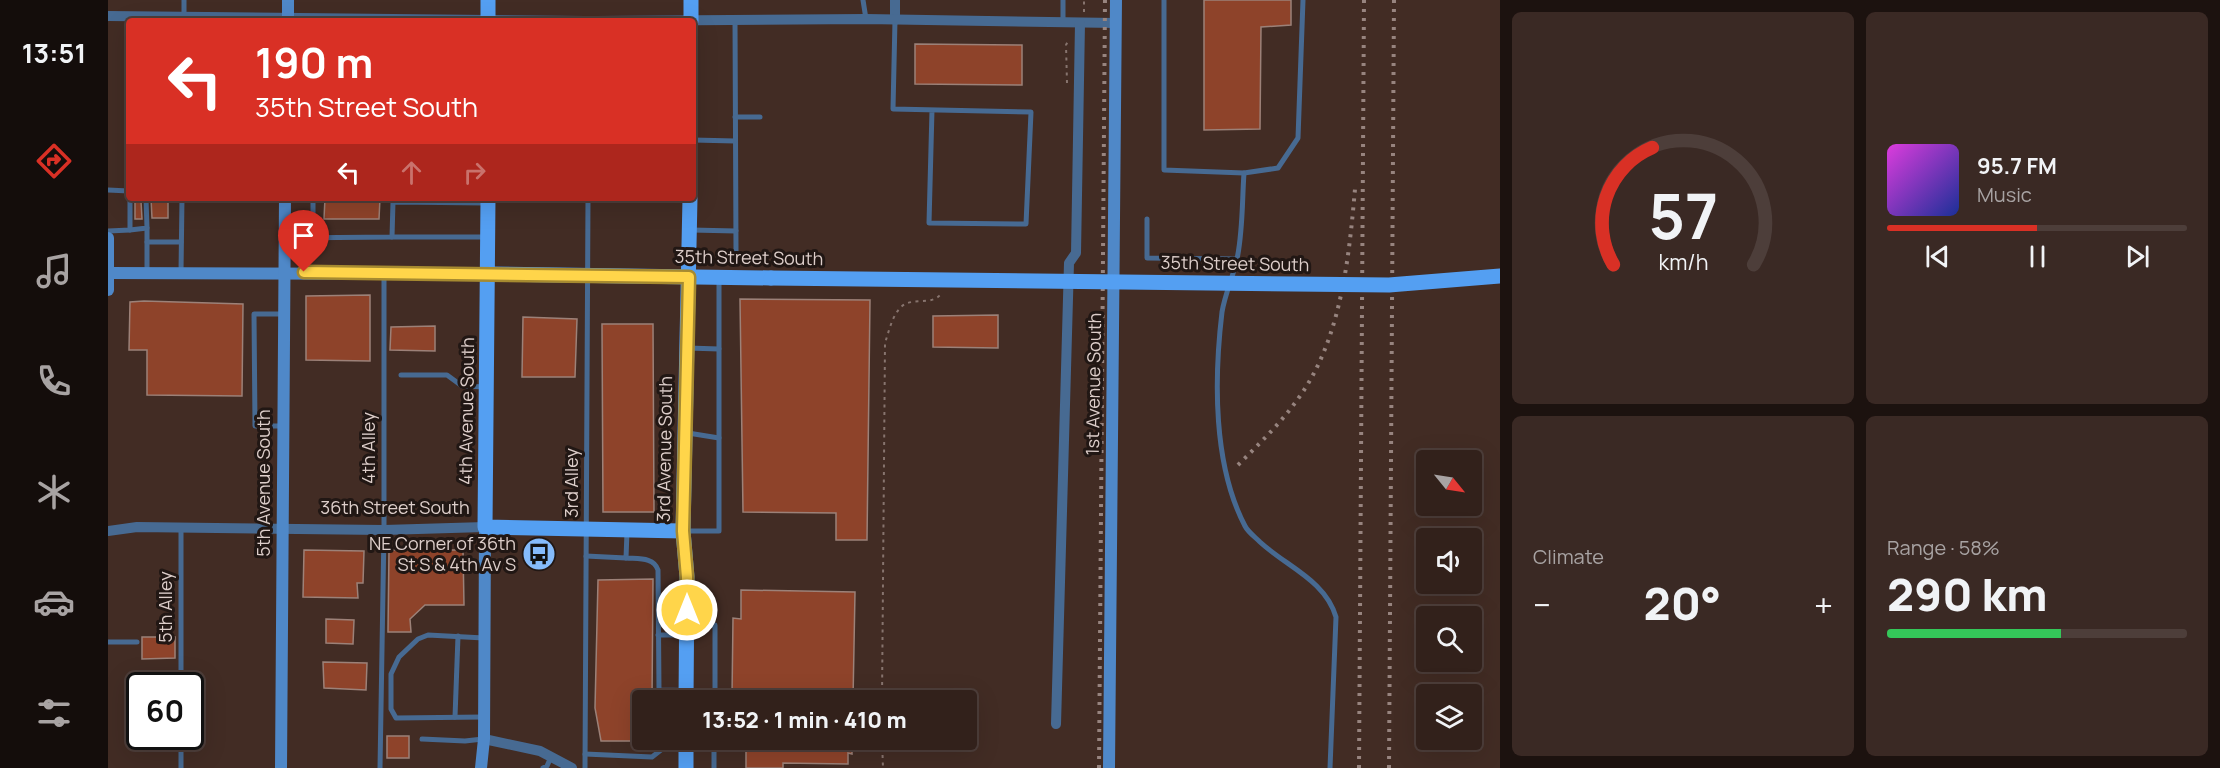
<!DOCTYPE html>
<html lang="en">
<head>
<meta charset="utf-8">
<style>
  body { margin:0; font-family:Manrope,sans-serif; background:#3a2924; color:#f1f3f6; height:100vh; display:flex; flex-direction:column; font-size:22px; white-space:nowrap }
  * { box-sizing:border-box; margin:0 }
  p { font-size:20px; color:#a8a3a3 }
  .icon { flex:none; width:33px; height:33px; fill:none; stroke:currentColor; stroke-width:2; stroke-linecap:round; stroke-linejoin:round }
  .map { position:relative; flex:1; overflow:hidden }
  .sheet { display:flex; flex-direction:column; gap:12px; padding:12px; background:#1c120f; width:720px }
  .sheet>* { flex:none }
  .top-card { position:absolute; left:18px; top:18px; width:570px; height:183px; border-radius:6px; box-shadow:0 6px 24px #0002,0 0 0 2px #4d3e3a; background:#d93025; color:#fff; overflow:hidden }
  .needle { width:39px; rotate:120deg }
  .tools { position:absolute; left:1308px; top:450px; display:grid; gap:12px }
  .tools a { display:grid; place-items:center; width:66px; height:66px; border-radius:6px; background:#32211b; box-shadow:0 6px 24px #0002,0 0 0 2px #4d3e3a; font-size:30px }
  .speed { position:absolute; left:18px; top:672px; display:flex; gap:12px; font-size:30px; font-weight:700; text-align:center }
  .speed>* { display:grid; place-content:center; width:78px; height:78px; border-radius:50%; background:#32211b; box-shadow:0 6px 24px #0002,0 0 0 2px #4d3e3a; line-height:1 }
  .speed .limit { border:3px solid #111; border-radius:9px; background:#fff; color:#111 }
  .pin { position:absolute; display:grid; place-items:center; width:51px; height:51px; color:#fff; margin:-62px -26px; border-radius:50% 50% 50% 0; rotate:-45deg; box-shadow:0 0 6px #0007 }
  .pin .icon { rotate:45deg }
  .me { position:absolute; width:66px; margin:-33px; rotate:0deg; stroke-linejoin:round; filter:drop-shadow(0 0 4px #0008) }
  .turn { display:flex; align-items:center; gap:21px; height:126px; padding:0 30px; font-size:27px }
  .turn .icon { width:78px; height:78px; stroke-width:2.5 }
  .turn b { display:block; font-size:42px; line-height:51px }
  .lanes { display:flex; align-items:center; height:57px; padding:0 30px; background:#0003; justify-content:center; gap:30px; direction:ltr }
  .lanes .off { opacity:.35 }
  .big { font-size:45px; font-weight:800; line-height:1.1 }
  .sheet .card { flex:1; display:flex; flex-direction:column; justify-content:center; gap:9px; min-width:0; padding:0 21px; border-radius:9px; background:#3a2924 }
  .sheet .dial { align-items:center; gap:0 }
  .dial svg { height:156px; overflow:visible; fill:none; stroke:#4d3e3a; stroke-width:7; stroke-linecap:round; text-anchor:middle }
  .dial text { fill:#f1f3f6; stroke:none }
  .song { display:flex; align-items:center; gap:18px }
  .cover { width:72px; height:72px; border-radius:9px; background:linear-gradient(135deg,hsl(300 70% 55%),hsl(230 70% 35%)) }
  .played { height:6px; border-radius:3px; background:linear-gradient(90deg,#d93025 50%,#4d3e3a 50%) }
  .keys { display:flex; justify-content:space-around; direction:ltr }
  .heat { display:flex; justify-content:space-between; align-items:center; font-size:33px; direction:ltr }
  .charge { height:9px; border-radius:4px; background:linear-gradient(90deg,#34c759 58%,#4d3e3a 0) }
  .sheet .tiles { flex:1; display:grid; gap:12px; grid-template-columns:repeat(2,1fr) }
  .trip { position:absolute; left:524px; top:690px; width:345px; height:60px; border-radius:6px; background:#32211b; box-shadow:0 6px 24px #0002,0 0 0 2px #4d3e3a; font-weight:800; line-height:60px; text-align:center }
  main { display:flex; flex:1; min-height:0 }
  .menu { display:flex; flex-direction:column; width:108px; justify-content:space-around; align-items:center; background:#140d0b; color:#a8a3a3 }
  .menu .icon { width:42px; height:42px }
  .menu .active { color:#d93025 }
  .menu b { font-size:27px; color:#f1f3f6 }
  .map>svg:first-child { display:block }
</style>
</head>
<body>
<main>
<nav class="menu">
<b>13:51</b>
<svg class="icon active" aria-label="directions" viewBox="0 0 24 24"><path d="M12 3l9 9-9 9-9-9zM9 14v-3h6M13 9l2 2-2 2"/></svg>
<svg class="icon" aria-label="music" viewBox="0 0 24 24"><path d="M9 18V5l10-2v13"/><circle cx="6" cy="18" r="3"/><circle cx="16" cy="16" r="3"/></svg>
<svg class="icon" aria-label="phone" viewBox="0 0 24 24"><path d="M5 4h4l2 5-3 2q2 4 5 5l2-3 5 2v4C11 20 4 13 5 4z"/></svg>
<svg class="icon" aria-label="climate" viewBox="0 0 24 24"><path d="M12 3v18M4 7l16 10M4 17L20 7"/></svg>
<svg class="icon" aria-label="car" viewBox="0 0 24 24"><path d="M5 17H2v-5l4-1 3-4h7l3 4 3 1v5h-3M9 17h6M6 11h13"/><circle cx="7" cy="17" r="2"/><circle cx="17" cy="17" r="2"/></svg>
<svg class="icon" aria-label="filters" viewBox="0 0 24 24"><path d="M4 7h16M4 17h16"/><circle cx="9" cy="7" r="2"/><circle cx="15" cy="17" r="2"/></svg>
</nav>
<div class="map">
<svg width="1392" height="768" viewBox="0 0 1392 768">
  <rect width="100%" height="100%" fill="#422c24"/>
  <g fill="#8e432a" stroke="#9c8178" stroke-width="1.5">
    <path d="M1096 0H1183V25L1153 27 1152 129 1096 130Z"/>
    <path d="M807 44 914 45V85L807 84Z"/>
    <path d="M43 198H60V218H44Z"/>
    <path d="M217 198H272L271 219H216Z"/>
    <path d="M27 201H33L34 219H27Z"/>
    <path d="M262 295V361L198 360V296Z"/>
    <path d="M632 299 762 300 759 540H728V513L635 512Z"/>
    <path d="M36 301 135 304 134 396 39 395V350H21L22 302Z"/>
    <path d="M890 315V348L825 347V316Z"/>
    <path d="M415 317 469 319 467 377H414Z"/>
    <path d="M494 324H545L546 512H495Z"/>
    <path d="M327 326V351L282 350 283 327Z"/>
    <path d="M196 550 256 551 255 583H249L250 598 195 597Z"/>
    <path d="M281 550H355L356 605H317L302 619 303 632H280Z"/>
    <path d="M545 579 544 700H534V741H493L487 708 490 580Z"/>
    <path d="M633 590 747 592 745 700H639V697H624L625 618 633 619Z"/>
    <path d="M218 619 246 620 245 644 218 643Z"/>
    <path d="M34 637H67V658L34 659Z"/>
    <path d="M215 662 259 663 258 690 216 688Z"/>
    <rect x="279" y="736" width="22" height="22"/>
    <path d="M638 740H744V754L740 753V764L675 763V768H638Z"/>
  </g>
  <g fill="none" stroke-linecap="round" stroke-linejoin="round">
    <g stroke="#87746e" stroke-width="2" stroke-dasharray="3 4.5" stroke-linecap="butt">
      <path d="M976 12V0"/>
      <path d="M959 83 958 45 960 41"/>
      <path d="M774 700 777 343C781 331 784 316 793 307 805 296 823 307 834 293"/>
      <path d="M774 740 775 768"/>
    </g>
    <g stroke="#476a92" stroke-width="5">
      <path d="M755 0 758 19"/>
      <path d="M1056 0V170L1136 173 1170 168 1190 138 1195 0"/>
      <path d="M76 16V0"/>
      <path d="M627 20 628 251"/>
      <path d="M787 20 785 109 923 112 918 224 821 223 824 110"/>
      <path d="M955 22V0"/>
      <path d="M627 117H652"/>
      <path d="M585 140 627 141"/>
      <path d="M1136 173C1134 201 1135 231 1129 259 1125 277 1117 294 1114 312 1106 379 1105 465 1137 526 1140 532 1147 537 1152 542 1179 567 1217 580 1228 617L1222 768"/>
      <path d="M0 190 21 191"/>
      <path d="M1039 219V258L1129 259"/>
      <path d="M39 228V273"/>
      <path d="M22 230 39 228 38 198"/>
      <path d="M583 230 628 231"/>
      <path d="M0 231 22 230V198"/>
      <path d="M284 237H379"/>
      <path d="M177 238 284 237 285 202 379 203"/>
      <path d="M205 238V198"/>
      <path d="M39 242H73"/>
      <path d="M73 272 74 198"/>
      <path d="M580 348 611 349"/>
      <path d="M293 375H339L354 386 377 387"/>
      <path d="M174 426H147L146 314H175"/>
      <path d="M580 433 611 438"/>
      <path d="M576 531H611V279"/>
      <path d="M478 556 518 558 519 532"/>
      <path d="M518 558C531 559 546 557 550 570L551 690 607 691"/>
      <path d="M580 626 607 625V700"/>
      <path d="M550 635H576"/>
      <path d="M0 642H29"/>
      <path d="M73 686V528"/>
      <path d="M347 717 350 636"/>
      <path d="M375 717 288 718 283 709V674L291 657 310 639 320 635 376 638"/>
      <path d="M314 739 357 741 375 739"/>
      <path d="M477 754 544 757 558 746 577 744"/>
      <path d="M73 768V736"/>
      <path d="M272 768 276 530V274"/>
      <path d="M435 768 439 766 443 757"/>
      <path d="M477 768 480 198"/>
      <path d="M606 768V740"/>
    </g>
    <g stroke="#476a92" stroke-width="10">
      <path d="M787 0V20"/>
      <path d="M0 16 477 21"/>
      <path d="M487 21 758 19 1008 23"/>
      <path d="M0 531 29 527 276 530 377 527"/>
      <path d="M948 724 961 263 968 253 972 23"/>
      <path d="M376 739 432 751 464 768"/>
    </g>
    <g stroke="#4f88c8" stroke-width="12">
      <path d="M180 21V0"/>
      <path d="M0 238V290"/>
      <path d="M1 273 381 274"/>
      <path d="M173 768 177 198"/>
      <path d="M373 768 376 739 377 527"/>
      <path d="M1001 768 1008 0"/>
    </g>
    <g stroke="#549ff2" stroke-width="15">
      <path d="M380 21V0"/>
      <path d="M583 21V0"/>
      <path d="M380 198 377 527 575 531"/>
      <path d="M381 274 663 278"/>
      <path d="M578 700 579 577 575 531 582 198"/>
      <path d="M578 768V740"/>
    </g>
    <g stroke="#97847f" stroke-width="4" stroke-dasharray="3 6" stroke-linecap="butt">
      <path d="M1130 465C1152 443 1174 422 1192 396 1233 338 1241 258 1247 189"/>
      <path d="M991 768 997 0"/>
      <path d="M1251 768 1256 0"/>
      <path d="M1281 768 1286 0"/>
    </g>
    <path stroke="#549ff2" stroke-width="15" d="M663 278 1281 285 1392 276"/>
  </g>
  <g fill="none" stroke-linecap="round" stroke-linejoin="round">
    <g stroke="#a68a30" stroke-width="15">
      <path id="route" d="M196 272 581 277 575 531 579 577V610"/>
    </g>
    <use href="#route" stroke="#ffd54a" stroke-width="10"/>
  </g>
  <defs>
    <g id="bus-disc" transform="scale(1.725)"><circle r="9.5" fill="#85bbfb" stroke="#211714"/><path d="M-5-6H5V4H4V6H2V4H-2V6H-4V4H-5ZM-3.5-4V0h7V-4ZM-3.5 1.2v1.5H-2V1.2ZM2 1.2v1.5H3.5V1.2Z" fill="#111"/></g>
  </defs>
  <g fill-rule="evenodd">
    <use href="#bus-disc" x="431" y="554"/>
  </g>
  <g text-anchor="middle" stroke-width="6" stroke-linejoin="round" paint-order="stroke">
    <g font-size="18" fill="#ddceca" stroke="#211714">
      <text transform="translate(641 258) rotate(1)" y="6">35th Street South</text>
      <text transform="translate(1127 264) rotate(1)" y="6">35th Street South</text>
      <text transform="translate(986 384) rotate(-89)" y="6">1st Avenue South</text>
      <text transform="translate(359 411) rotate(-89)" y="6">4th Avenue South</text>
      <text transform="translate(261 448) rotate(-90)" y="6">4th Alley</text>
      <text transform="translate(557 449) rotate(-89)" y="6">3rd Avenue South</text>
      <text transform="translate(156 483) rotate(-90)" y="6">5th Avenue South</text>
      <text transform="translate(464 483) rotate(-90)" y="6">3rd Alley</text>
      <text x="287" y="514">36th Street South</text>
      <text transform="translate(58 607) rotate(-90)" y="6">5th Alley</text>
    </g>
    <g font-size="18" fill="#ddceca" stroke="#211714" text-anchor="end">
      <text x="408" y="550">NE Corner of 36th<tspan x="408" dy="21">St S &amp; 4th Av S</tspan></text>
    </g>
  </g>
</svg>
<div class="tools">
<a><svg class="needle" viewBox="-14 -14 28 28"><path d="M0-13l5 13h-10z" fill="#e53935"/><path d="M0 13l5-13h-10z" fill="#a8a3a3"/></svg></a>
<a><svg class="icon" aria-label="sound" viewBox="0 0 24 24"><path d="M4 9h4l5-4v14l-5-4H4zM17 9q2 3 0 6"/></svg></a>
<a><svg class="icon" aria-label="search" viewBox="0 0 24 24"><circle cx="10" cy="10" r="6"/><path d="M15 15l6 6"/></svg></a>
<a><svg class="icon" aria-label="layers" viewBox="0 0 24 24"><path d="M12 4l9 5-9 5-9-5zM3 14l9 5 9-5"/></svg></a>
</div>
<div class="speed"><div class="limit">60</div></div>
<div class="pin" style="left:196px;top:272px;background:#d93025"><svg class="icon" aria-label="arrive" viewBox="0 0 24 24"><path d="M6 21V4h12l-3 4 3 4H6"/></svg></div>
<svg class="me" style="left:579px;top:610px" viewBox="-20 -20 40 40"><circle r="17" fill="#ffd54a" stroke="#fff" stroke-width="3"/><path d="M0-11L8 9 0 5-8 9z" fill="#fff"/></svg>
<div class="trip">13:52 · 1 min · 410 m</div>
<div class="top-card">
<div class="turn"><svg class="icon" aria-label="left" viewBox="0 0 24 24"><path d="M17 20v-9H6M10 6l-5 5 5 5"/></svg><div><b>190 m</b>35th Street South</div></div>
<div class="lanes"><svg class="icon" aria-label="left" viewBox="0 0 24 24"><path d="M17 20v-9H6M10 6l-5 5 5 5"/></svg><svg class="icon off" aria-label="ahead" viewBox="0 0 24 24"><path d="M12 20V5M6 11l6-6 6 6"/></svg><svg class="icon off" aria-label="right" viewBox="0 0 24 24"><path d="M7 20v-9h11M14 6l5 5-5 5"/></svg></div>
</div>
</div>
<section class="sheet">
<div class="tiles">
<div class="card dial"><svg viewBox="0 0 100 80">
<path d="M14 69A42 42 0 1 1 86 69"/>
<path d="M14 69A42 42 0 0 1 34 9" stroke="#d93025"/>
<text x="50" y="56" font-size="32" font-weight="700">57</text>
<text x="50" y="72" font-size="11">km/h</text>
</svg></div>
<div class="card">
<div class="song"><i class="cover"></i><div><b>95.7 FM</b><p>Music</p></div></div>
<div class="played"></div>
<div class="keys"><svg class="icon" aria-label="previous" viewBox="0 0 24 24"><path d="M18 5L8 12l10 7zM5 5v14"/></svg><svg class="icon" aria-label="pause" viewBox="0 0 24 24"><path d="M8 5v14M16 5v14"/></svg><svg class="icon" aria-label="next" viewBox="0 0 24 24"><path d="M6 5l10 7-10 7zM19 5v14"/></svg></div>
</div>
<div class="card"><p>Climate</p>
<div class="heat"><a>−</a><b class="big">20°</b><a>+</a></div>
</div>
<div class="card"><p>Range · 58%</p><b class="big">290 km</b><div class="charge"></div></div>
</div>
</section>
</main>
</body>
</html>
